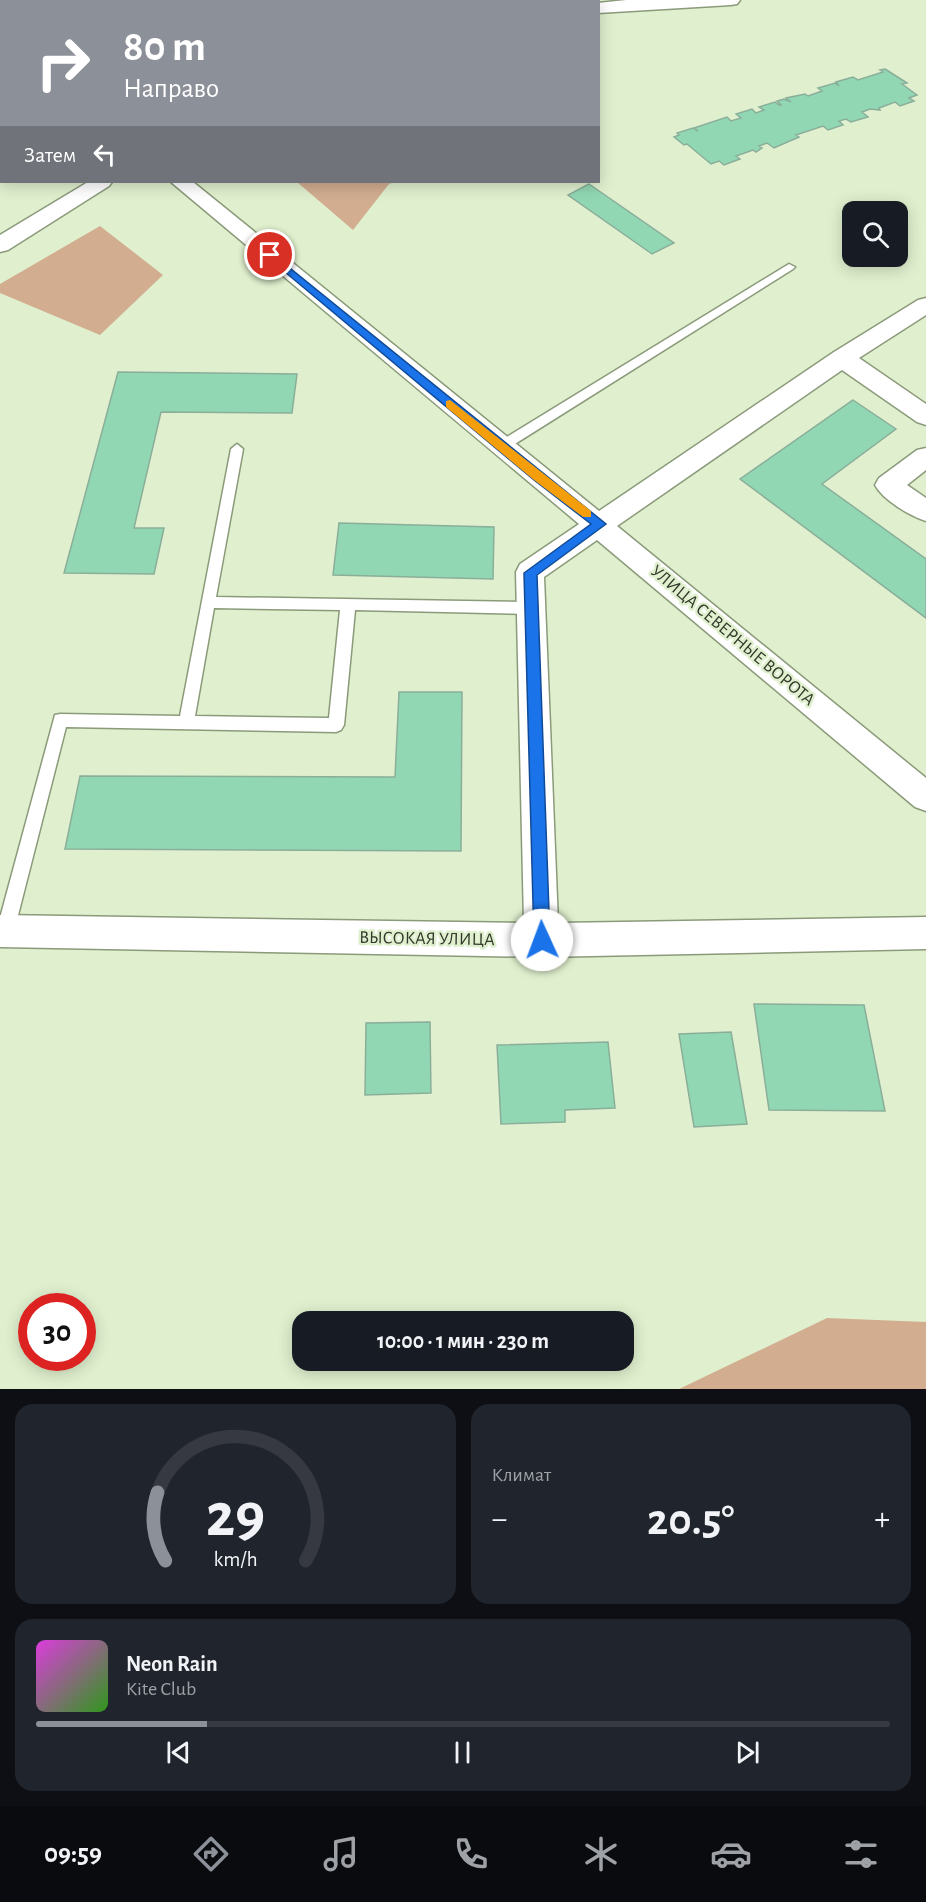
<!DOCTYPE html>
<html lang="ru">
<head>
<meta charset="utf-8">
<style>
  body { margin:0; font-family:"Alegreya Sans",sans-serif; background:#20242c; color:#f1f3f6; height:100vh; display:flex; flex-direction:column; font-size:22px; white-space:nowrap }
  * { box-sizing:border-box; margin:0 }
  p { font-size:20px; color:#9ea1a6 }
  .icon { flex:none; width:33px; height:33px; fill:none; stroke:currentColor; stroke-width:2; stroke-linecap:round; stroke-linejoin:round }
  .map { position:relative; height:1389px; overflow:hidden }
  .drawer { display:flex; flex-direction:column; gap:15px; padding:15px; background:#0d0f14; flex:1 }
  .drawer>* { flex:none }
  .guide { position:absolute; left:0px; top:0px; width:600px; height:183px; box-shadow:0 3px 15px #0003; background:#8c9099; color:#fff; overflow:hidden }
  .controls { position:absolute; left:842px; top:201px; display:grid; gap:12px }
  .controls a { display:grid; place-items:center; width:66px; height:66px; border-radius:12px; background:#171b24; box-shadow:0 3px 15px #0003; font-size:30px }
  .speed { position:absolute; left:18px; top:1293px; display:flex; gap:12px; font-size:30px; font-weight:700; text-align:center }
  .speed>* { display:grid; place-content:center; width:78px; height:78px; border-radius:50%; background:#171b24; box-shadow:0 3px 15px #0003; line-height:1 }
  .speed .limit { border:9px solid #d22; background:#fff; color:#111 }
  .pin { position:absolute; display:grid; place-items:center; width:51px; height:51px; color:#fff; margin:-26px; border:3px solid #fff; border-radius:50%; box-shadow:0 2px 6px #0007 }
  .me { position:absolute; width:66px; margin:-33px; rotate:358deg; stroke-linejoin:round; filter:drop-shadow(0 0 4px #0008) }
  .turn { display:flex; align-items:center; gap:21px; height:126px; padding:0 24px; font-size:27px }
  .turn .icon { width:78px; height:78px; stroke-width:2.5 }
  .turn b { display:block; font-size:42px; line-height:51px }
  .then { display:flex; align-items:center; height:57px; padding:0 24px; background:#0003; gap:12px; font-size:22px }
  .big { font-size:45px; font-weight:600; line-height:1.1 }
  .drawer .tile { flex:1; display:flex; flex-direction:column; justify-content:center; gap:9px; min-width:0; padding:0 21px; border-radius:18px; background:#20242c }
  .drawer .dial { align-items:center; gap:0 }
  .dial svg { height:156px; overflow:visible; fill:none; stroke:#363941; stroke-width:7; stroke-linecap:round; text-anchor:middle }
  .dial text { fill:#f1f3f6; stroke:none }
  .song { display:flex; align-items:center; gap:18px }
  .cover { width:72px; height:72px; border-radius:9px; background:linear-gradient(135deg,hsl(300 70% 55%),hsl(110 70% 35%)) }
  .played { height:6px; border-radius:3px; background:linear-gradient(90deg,#8c9099 20%,#363941 20%) }
  .keys { display:flex; justify-content:space-around; direction:ltr }
  .heat { display:flex; justify-content:space-between; align-items:center; font-size:33px; direction:ltr }
  .drawer .tiles { flex:1; display:grid; gap:15px; grid-template-columns:1fr 1fr }
  .tile:last-child { grid-column:span 2 }
  .trip { position:absolute; left:292px; top:1311px; width:342px; height:60px; border-radius:18px; background:#171b24; box-shadow:0 3px 15px #0003; font-weight:600; line-height:60px; text-align:center }
  .tab-bar { display:flex; height:96px; justify-content:space-around; align-items:center; background:#090b0e; color:#9ea1a6 }
  .tab-bar .icon { width:42px; height:42px }
  .tab-bar .on { color:#8c9099 }
  .tab-bar b { font-size:27px; color:#f1f3f6 }
  .map>svg:first-child { display:block }
</style>
</head>
<body>
<div class="map">
<svg width="926" height="1389" viewBox="0 0 926 1389">
  <rect width="100%" height="100%" fill="#e0f0ce"/>
  <g fill="#d2ad90">
    <path d="M297 182H395L389 184 353 230Z"/>
    <path d="M100 226 163 275 100 335 0 293V284Z"/>
    <path d="M827 1318 926 1322V1389H679Z"/>
  </g>
  <g fill="#91d7b3" stroke="#8aae9a" stroke-width="1.5">
    <path d="M885 69 907 83 902 84 917 95 909 98 914 101 900 106 895 102 879 108 880 110 870 109 862 112 868 117 851 122 846 119 839 121 843 125 828 130 823 126 796 135 799 137 774 148 767 143 759 146 762 148 756 152 753 150 736 156 740 159 724 165 719 161 711 164 687 144 684 145 674 137 679 135 677 133 693 128 698 131 694 128 727 117 731 121 741 118 736 114 752 109 756 113 764 110 759 107 775 102 779 105H781L777 101 784 99 791 102 786 98 805 94 808 96 822 91 818 88 835 83 839 86 836 82 853 77 858 80 883 72 880 70Z"/>
    <path d="M589 184 674 243 652 254 568 195Z"/>
    <path d="M118 372 297 374 292 413 161 412 134 528H164L154 574 64 573Z"/>
    <path d="M853 400 896 429 822 484 926 559V618L740 479Z"/>
    <path d="M339 523 494 527 493 579 333 575Z"/>
    <path d="M399 692H462L461 851 65 849 80 776 395 777Z"/>
    <path d="M754 1004 864 1005 885 1111 769 1110Z"/>
    <path d="M430 1022 431 1093 365 1095 366 1023Z"/>
    <path d="M731 1032 747 1124 694 1127 679 1034Z"/>
    <path d="M608 1042 615 1108 565 1110V1122L501 1124 497 1045Z"/>
  </g>
  <g fill="none" stroke-linecap="round" stroke-linejoin="round">
    <g stroke="#8b9a7a" stroke-width="3">
      <g id="lane">
        <path d="M2 118V125H0V119Z"/>
        <path d="M789 264 795 267 793 269 507 449H497L496 446 497 443Z"/>
        <path d="M237 444 243 449 216 597 531 602 536 604 538 608 536 612 531 614 355 610 344 725 341 730 336 732 66 727 14 931 11 937 5 939 0 937V918L55 715 60 714 180 716 231 449ZM214 608 340 610 329 718 195 716Z"/>
      </g>
    </g>
    <g stroke="#8b9a7a" stroke-width="3">
      <g id="street">
        <path d="M38 0H59L60 2H39Z"/>
        <path d="M496 0H514L515 2H497Z"/>
        <path d="M626 0H740L737 4 731 5 598 13V3Z"/>
        <path d="M88 182H112L109 186 8 250 0 252V235Z"/>
        <path d="M171 182H193L599 511 834 352 918 300 926 298V315L859 358 926 404V425L917 422 842 370 617 526 926 778V811L915 807 597 540 544 577 558 923 926 917V949L542 957 0 947V915L524 923 516 572 520 564 579 524Z"/>
        <path d="M926 448V470L907 485 926 498V521C910 516 883 500 875 485L879 478 917 450Z"/>
      </g>
    </g>
    <use href="#lane" fill="#fff" fill-rule="evenodd"/>
    <use href="#street" fill="#fff" fill-rule="evenodd"/>
  </g>
  <path fill="#1a73e8" stroke="#114b97" stroke-width="1.5" d="M270 252 606 524 537 575 550 940 547 945 542 947 536 945 534 940 524 573 591 524 534 480 267 257V253Z"/>
  <path fill="#f59e0b" d="M450 400 591 511V517H583L534 480 446 407V401Z"/>
  <g text-anchor="middle" stroke-width="5" stroke-linejoin="round" paint-order="stroke">
    <g font-size="18" fill="#32382b" stroke="#e0f0ce">
      <text transform="translate(733 635) rotate(40)" y="6">УЛИЦА СЕВЕРНЫЕ ВОРОТА</text>
      <text transform="translate(427 938) rotate(1)" y="6">ВЫСОКАЯ УЛИЦА</text>
    </g>
  </g>
</svg>
<div class="controls">
<a><svg class="icon" aria-label="search" viewBox="0 0 24 24"><circle cx="10" cy="10" r="6"/><path d="M15 15l6 6"/></svg></a>
</div>
<div class="speed"><div class="limit">30</div></div>
<div class="pin" style="left:270px;top:255px;background:#d93025"><svg class="icon" aria-label="arrive" viewBox="0 0 24 24"><path d="M6 21V4h12l-3 4 3 4H6"/></svg></div>
<svg class="me" style="left:542px;top:940px" viewBox="-20 -20 40 40"><circle r="19" fill="#fff"/><path d="M0-13L10 11 0 6-10 11z" fill="#1a73e8"/></svg>
<div class="trip">10:00 · 1 мин · 230 m</div>
<div class="guide">
<div class="turn"><svg class="icon" aria-label="right" viewBox="0 0 24 24"><path d="M7 20v-9h11M14 6l5 5-5 5"/></svg><div><b>80 m</b>Направо</div></div>
<div class="then">Затем<svg class="icon" aria-label="left" viewBox="0 0 24 24"><path d="M17 20v-9H6M10 6l-5 5 5 5"/></svg></div>
</div>
</div>
<section class="drawer">
<div class="tiles">
<div class="tile dial"><svg viewBox="0 0 100 80">
<path d="M14 69A42 42 0 1 1 86 69"/>
<path d="M14 69A42 42 0 0 1 10 34" stroke="#8c9099"/>
<text x="50" y="56" font-size="32" font-weight="700">29</text>
<text x="50" y="72" font-size="11">km/h</text>
</svg></div>
<div class="tile"><p>Климат</p>
<div class="heat"><a>−</a><b class="big">20.5°</b><a>+</a></div>
</div>
<div class="tile">
<div class="song"><i class="cover"></i><div><b>Neon Rain</b><p>Kite Club</p></div></div>
<div class="played"></div>
<div class="keys"><svg class="icon" aria-label="previous" viewBox="0 0 24 24"><path d="M18 5L8 12l10 7zM5 5v14"/></svg><svg class="icon" aria-label="pause" viewBox="0 0 24 24"><path d="M8 5v14M16 5v14"/></svg><svg class="icon" aria-label="next" viewBox="0 0 24 24"><path d="M6 5l10 7-10 7zM19 5v14"/></svg></div>
</div>
</div>
</section>
<nav class="tab-bar">
<b>09:59</b>
<svg class="icon on" aria-label="directions" viewBox="0 0 24 24"><path d="M12 3l9 9-9 9-9-9zM9 14v-3h6M13 9l2 2-2 2"/></svg>
<svg class="icon" aria-label="music" viewBox="0 0 24 24"><path d="M9 18V5l10-2v13"/><circle cx="6" cy="18" r="3"/><circle cx="16" cy="16" r="3"/></svg>
<svg class="icon" aria-label="phone" viewBox="0 0 24 24"><path d="M5 4h4l2 5-3 2q2 4 5 5l2-3 5 2v4C11 20 4 13 5 4z"/></svg>
<svg class="icon" aria-label="climate" viewBox="0 0 24 24"><path d="M12 3v18M4 7l16 10M4 17L20 7"/></svg>
<svg class="icon" aria-label="car" viewBox="0 0 24 24"><path d="M5 17H2v-5l4-1 3-4h7l3 4 3 1v5h-3M9 17h6M6 11h13"/><circle cx="7" cy="17" r="2"/><circle cx="17" cy="17" r="2"/></svg>
<svg class="icon" aria-label="filters" viewBox="0 0 24 24"><path d="M4 7h16M4 17h16"/><circle cx="9" cy="7" r="2"/><circle cx="15" cy="17" r="2"/></svg>
</nav>
</body>
</html>
